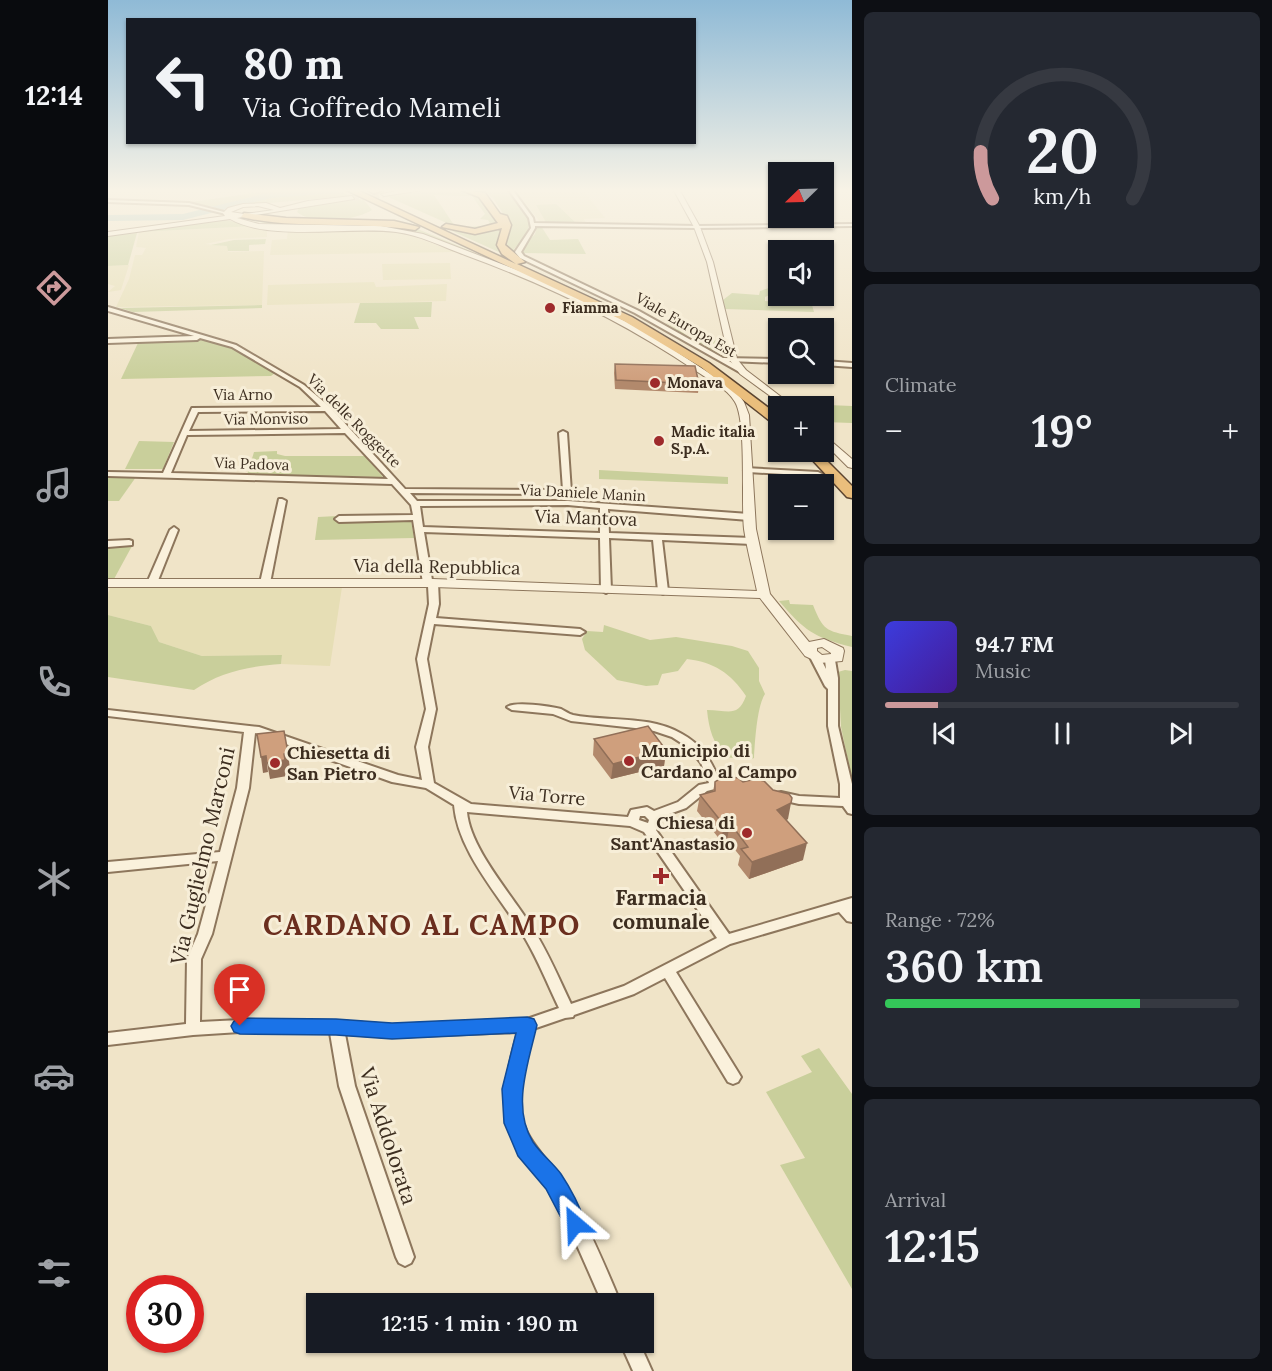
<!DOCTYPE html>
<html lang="en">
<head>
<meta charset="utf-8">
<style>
  body { margin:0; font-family:Lora,serif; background:#242831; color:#f1f3f6; height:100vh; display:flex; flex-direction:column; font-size:22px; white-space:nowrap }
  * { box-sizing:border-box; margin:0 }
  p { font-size:20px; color:#9ea1a6 }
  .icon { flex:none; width:33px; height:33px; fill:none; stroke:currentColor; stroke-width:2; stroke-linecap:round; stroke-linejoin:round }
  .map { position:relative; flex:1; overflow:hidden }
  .drawer { display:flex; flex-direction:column; gap:12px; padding:12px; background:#0d0f14; width:420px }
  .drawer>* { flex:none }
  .hud { position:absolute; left:18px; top:18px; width:570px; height:126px; border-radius:0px; box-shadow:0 2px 4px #0004; background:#171b24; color:#f1f3f6; overflow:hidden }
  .needle { width:39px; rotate:247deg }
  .tools { position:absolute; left:660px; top:162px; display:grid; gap:12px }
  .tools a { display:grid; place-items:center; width:66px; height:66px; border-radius:0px; background:#171b24; box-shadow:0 2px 4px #0004; font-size:30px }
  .speed { position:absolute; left:18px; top:1275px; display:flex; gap:12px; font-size:30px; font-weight:700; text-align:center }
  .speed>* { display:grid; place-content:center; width:78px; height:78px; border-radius:50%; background:#171b24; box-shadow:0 2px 4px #0004; line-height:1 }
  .speed .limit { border:9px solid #d22; background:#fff; color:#111 }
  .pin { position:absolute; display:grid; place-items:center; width:51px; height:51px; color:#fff; margin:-62px -26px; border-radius:50% 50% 50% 0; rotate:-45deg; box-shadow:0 0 6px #0007 }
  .pin .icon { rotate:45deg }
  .me { position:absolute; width:66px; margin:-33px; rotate:334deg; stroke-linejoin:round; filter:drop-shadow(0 0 4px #0008) }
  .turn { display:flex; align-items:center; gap:21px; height:126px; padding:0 18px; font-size:27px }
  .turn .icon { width:78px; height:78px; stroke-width:2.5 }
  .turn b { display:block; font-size:42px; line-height:51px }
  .big { font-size:45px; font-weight:600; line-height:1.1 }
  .drawer .card { flex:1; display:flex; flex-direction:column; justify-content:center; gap:9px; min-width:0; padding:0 21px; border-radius:9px; background:#242831 }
  .drawer .dial { align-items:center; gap:0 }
  .dial svg { height:156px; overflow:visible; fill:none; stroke:#363941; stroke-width:7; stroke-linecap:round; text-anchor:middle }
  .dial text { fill:#f1f3f6; stroke:none }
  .song { display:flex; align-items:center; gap:18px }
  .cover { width:72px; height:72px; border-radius:9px; background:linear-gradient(135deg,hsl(240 70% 55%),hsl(260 70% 35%)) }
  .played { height:6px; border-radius:3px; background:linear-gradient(90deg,#cc999b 15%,#363941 15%) }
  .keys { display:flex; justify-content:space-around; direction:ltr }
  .heat { display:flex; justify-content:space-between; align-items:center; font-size:33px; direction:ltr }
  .charge { height:9px; border-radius:4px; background:linear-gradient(90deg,#34c759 72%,#363941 0) }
  .trip { position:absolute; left:198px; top:1293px; width:348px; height:60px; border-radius:0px; background:#171b24; box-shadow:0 2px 4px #0004; font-weight:600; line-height:60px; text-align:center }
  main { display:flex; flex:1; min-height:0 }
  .tab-bar { display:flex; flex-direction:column; width:108px; justify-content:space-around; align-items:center; background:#090b0e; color:#9ea1a6 }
  .tab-bar .icon { width:42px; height:42px }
  .tab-bar .selected { color:#cc999b }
  .tab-bar b { font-size:27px; color:#f1f3f6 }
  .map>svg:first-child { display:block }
</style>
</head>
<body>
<main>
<nav class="tab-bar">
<b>12:14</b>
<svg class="icon selected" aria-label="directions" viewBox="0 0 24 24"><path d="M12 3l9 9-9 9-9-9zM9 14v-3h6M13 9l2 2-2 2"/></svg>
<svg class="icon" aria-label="music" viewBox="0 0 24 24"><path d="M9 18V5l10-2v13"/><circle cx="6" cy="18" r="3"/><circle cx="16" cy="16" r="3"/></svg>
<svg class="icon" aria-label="phone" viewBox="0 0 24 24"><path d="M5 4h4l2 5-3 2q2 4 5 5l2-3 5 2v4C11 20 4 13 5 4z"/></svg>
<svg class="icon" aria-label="climate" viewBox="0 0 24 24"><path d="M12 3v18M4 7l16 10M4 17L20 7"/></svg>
<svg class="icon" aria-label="car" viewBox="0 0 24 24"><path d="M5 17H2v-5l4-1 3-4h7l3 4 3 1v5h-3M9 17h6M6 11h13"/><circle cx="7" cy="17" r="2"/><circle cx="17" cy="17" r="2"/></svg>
<svg class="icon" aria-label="filters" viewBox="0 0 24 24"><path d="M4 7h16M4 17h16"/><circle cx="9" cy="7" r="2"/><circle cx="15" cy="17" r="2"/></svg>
</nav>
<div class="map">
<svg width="744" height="1371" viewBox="0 0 744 1371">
  <rect width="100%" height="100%" fill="#f0e4c8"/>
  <g fill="#e6deb5">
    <path d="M413 189H474L497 218 476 219 477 222H467L462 217 428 206 439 221V224L433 223 409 193Z"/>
    <path d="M146 226 159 229V237L121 239 97 244 119 246 121 247 120 252 156 251 154 305 8 307 21 279 27 255H34L38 248 28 247 31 232Z"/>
    <path d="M180 229H273L293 232 348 252 162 255 164 240 179 239Z"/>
    <path d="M342 263 343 279 275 280 274 264Z"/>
    <path d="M21 265 13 290 0 292 7 286 0 284V266Z"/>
    <path d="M266 282 268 287 339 284 338 301 159 305 160 285Z"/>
    <path d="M3 586 234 587 222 666 173 664 174 655 94 656 51 642 43 626 0 615V593Z"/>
  </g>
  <g fill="#c9cf9b">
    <path d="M174 189H217L147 196 108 207 76 203Z"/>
    <path d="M374 189H398L421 220 420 234 406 249 409 254 405 255 398 248 401 223 385 198Z"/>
    <path d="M317 190 353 191 373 197 392 224C380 229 365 233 353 227L376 226 382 223 380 220 372 219 377 214 364 196 326 195 346 225H343L276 195Z"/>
    <path d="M232 191 242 196 115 207 179 194Z"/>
    <path d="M247 198 256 200 264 210C246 221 206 226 189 212L191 208Z"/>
    <path d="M448 204 467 222 479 224H439L428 205Z"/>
    <path d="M139 218 307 228 385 260 293 229 171 226 137 219Z"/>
    <path d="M118 220 146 226 31 232 32 231Z"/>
    <path d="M429 226H433L442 240 470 239 478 254 415 253V247L427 234Z"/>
    <path d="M395 227 390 244 393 253 344 231 371 232Z"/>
    <path d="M29 233 20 265 0 266V236Z"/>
    <path d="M158 239 157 244 141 245V251H120L119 246 103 245 126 240Z"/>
    <path d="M670 285V291L657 297V301L704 305 706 312 617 309 615 300 624 293 651 295 652 291Z"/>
    <path d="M324 302 323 317H306L311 329H273L268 323H246L252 303Z"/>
    <path d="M154 305V308L25 312 12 308Z"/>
    <path d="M558 323H575L570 327 581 338 612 341 618 356 608 355Z"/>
    <path d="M97 340 123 348 167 373 163 376 13 379 30 343Z"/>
    <path d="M695 404 744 406V423L716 422V406H693Z"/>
    <path d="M31 441 66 442 55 469H17Z"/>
    <path d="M169 451V454L177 456H257L275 477 139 475 146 452Z"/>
    <path d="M491 470 620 477V484L491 479Z"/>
    <path d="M0 476 28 477 11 501H0Z"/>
    <path d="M229 516V522L300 520 303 521 306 538 207 540 210 517Z"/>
    <path d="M0 546H24L6 579H0Z"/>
    <path d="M681 600 682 604 705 605C715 630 718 631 744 636V647C705 637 697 631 671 601Z"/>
    <path d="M0 615 43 626 51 642 94 656 174 655 173 664C142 666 112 672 86 690L0 677Z"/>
    <path d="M496 625 542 640 568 637 624 646 640 651 651 668V681L657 694C649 706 647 741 646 758L642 760 617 757C605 742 601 730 599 710 620 710 630 718 638 696 623 673 605 662 579 659L570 671 554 674 550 685 538 686 509 680 477 650 474 639 479 631 495 632Z"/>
    <path d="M737 670 744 671V780L733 727 730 672Z"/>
    <path d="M711 1048 744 1094V1289L672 1165 697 1158 658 1092 704 1072 693 1056Z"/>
  </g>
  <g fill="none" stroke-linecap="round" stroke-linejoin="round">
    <path fill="#a9c4bc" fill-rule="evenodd" d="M201 189 233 190 228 193 163 198 75 220 0 221V215L75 214 163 192Z"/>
    <path stroke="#ccc0a6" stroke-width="7" stroke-dasharray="7 3" stroke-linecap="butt" d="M244 198 276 194"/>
    <g stroke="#8d765c" stroke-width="4">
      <g id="minor">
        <path d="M257 189H277L266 193Z"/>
        <path d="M400 189H404L425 218 426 223 589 226 744 224V226L589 228 427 226V228L413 252 416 256 531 311 615 358 670 359V363L621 361 637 371V373L635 374 527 313 412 258 407 252 423 228 421 218Z"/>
        <path d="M0 200 81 203 120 213 118 214 81 205 0 202Z"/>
        <path d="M0 307 128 345 196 385 222 407 297 489 455 490 451 433 455 431 459 433 463 492 462 498H456L455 494 302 493 309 501H460L641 514 645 517 641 520 500 509 501 533 644 538 648 541 644 544 554 540 560 591 555 594 550 591 545 540 501 538 503 590 498 593 493 590 492 538 316 532 324 580 330 583 331 604 328 618 472 629 477 632 472 635 326 624 319 659 328 709 320 747 326 783 363 804 520 817 523 810 539 807 546 811 570 802 591 785 601 783 593 763 581 748 564 737 546 731 527 728 463 721 445 714 404 710 399 707C406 701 442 706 453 709 457 711 461 714 465 715 501 722 542 715 574 734 594 745 603 760 611 780H618L620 783 618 786 599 791 578 808 553 817 554 819 548 830 621 934 744 898V922L739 921 731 912 622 944 568 972 630 1072 633 1077 630 1082 625 1084 620 1082 557 978 526 994 466 1015 465 1017 457 1018 425 1029C418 1055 409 1082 412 1110 416 1141 440 1158 456 1184 478 1221 496 1263 513 1304H495C478 1267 464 1230 444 1195 436 1181 424 1169 414 1155 387 1116 398 1074 410 1032L284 1037 237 1034 247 1086 306 1257 303 1263 297 1266 291 1263 288 1257 231 1086 222 1033 132 1032 85 1035 0 1045V1033L78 1024 79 959 90 934 110 861 0 872V862L112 852 129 788 136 732 0 716V710L151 727 290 775 314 780 308 747 318 709 309 659 321 604 320 586 315 583 305 520 231 522 227 519 231 516 305 515 303 505 284 484 0 476V472L55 473 84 408 213 407 192 387 124 347 92 338 89 340 0 343V339L86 336 0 311ZM217 411 233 429 81 431 90 412ZM237 433 280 479 63 473 79 435ZM460 505 492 508V533L315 527 312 506ZM147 733 284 782 318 788 346 805C350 853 393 897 417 938 430 960 440 985 451 1008L419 1019 284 1025 228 1021 132 1020 92 1022 93 959 104 934 141 788ZM359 812 522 826 536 832 609 938 516 986 463 1004C451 979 440 952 425 929 405 896 362 849 359 812ZM532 816H537L541 820 540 823 531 820Z"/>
        <path d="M716 361 744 363V367L716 365Z"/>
        <path d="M637 468 710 472 714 474 710 476 640 472 636 470Z"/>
        <path d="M171 499H174L178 501 162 583 157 586 152 583Z"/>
        <path d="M66 527 70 530 49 583 44 586 41 585 39 583 62 530Z"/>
        <path d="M21 540 24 541V545L0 547V541Z"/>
        <path d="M707 654 711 655 718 669 717 660 718 658H726L727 660 730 678V726L744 784V814L740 813 735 806 691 804 669 799 667 796 669 793 673 792 691 796 732 798V784L720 726V689L717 686 702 657Z"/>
        <path d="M512 1342H531L544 1371H525Z"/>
      </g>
    </g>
    <g stroke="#8d765c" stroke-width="2">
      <g id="tertiary">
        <path d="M302 189H321L276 196 273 194Z"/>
        <path d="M565 189H571L592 227 605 262 629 359 638 370 685 406H676L632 374 621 359 599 262 586 227Z"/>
        <path d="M244 196 246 199 129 218 151 224 273 226 315 234 417 273 481 302 543 335 627 390 636 402 641 415 648 529 662 594 701 642 716 639 735 648 736 651 734 661 712 663 697 656 652 598 325 587H0V579H325L649 591C645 571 639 549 636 529 633 501 639 422 627 402 619 388 601 380 588 371 516 322 439 285 357 255 335 247 312 235 288 232 240 226 163 242 122 219L0 236V232L117 216 115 213 120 208 135 204 158 203 172 208 200 201ZM150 206 166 210 136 214 123 212 135 207ZM714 647 723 653V654L714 655 709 651V648Z"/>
        <path d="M716 435 744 459V468L740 467 716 443Z"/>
      </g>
    </g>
    <g stroke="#5b4430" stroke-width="3">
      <g id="trunk">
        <path d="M236 189H247L408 264 394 254 389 245 394 228 367 234 334 227 338 224 367 229 390 223 371 197 351 189 377 193 392 214 399 216 403 225 397 245 417 262 409 264 524 317 601 363 670 415V425L666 424 593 367 516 321Z"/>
        <path d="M136 213 178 218 286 221 311 227 307 230C249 221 190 230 133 217Z"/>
        <path d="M697 452H710L744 486V498L739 497Z"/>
      </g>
    </g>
    <use href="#minor" fill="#faf1dc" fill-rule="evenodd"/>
    <use href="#tertiary" fill="#faf1dc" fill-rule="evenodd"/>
    <use href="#trunk" fill="#eabe7c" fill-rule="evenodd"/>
  </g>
  <g fill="#b2896c">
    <path d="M507 364 591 384 590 393 507 389 506 373Z"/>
    <path d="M486 739 558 750 556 766 503 779 485 755Z"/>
    <path d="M607 782 680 819 678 820 695 860 641 879 630 865 632 856 619 840 613 841 589 811 592 795 605 791Z"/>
  </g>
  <g fill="#916f58">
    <path d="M558 750 556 766 503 779 505 764Z"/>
    <path d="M180 753 182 769 178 770 179 776 162 779 159 763 176 754Z"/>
    <path d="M158 756 160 772 155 773 153 757Z"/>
    <path d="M683 803 680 819 666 827 669 810Z"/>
    <path d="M622 823 619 840 613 841 616 825Z"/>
    <path d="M699 843 695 860 641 879 644 862Z"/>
  </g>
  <g fill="#cf9f7d" stroke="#916f58" stroke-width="1.5">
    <path d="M507 364 587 366 591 384 508 380Z"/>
    <path d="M540 726 558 750 505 764 486 739Z"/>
    <path d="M176 731 180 753 176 754 177 760 159 763 158 756 153 757 149 734Z"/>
    <path d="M616 776 630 778 635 782 647 779 656 781 665 790 681 794 684 798 683 803 669 810 699 843 644 862 633 849 640 847 622 823 616 825 592 795 607 791V782Z"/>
  </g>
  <linearGradient id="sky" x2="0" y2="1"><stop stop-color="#8fbad6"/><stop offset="0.5" stop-color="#f8f3e6"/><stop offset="1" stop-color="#f8f3e6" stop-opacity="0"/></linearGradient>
  <rect width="744" height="381" fill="url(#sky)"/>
  <path fill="#1a73e8" stroke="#114b97" stroke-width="1.5" d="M419 1017 426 1019 429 1025C421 1061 403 1107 425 1142 433 1154 445 1163 453 1174 463 1189 472 1207 478 1224L475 1231 467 1234 460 1231 438 1189 410 1156 396 1123 394 1089 408 1033 284 1039 228 1035 132 1034 126 1032 123 1026 126 1021 132 1018 228 1019 284 1023Z"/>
  <g fill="#9e2a2b" stroke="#f7eed8" stroke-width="2">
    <circle cx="442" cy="308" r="6"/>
    <circle cx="547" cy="383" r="6"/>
    <circle cx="551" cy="441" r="6"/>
    <circle cx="521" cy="761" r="6"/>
    <circle cx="167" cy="763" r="6"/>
    <circle cx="639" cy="833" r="6"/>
    <path d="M550 867h6v6h6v6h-6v6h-6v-6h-6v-6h6z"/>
  </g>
  <g text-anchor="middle" stroke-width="6" stroke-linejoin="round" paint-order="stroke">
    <g font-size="15" font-weight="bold" fill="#3d2e20" stroke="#f7eed8" text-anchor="start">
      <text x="454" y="313">Fiamma</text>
      <text x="559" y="388">Monava</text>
      <text x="563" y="437">Madic italia<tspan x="563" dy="17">S.p.A.</tspan></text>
    </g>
    <g font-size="15" fill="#3d2e20" stroke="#f7eed8">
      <text transform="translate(578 325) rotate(30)" y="5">Viale Europa Est</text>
      <text x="135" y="400">Via Arno</text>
      <text transform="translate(158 419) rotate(-1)" y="5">Via Monviso</text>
      <text transform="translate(246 421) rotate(45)" y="5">Via delle Roggette</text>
      <text transform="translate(144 464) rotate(2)" y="5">Via Padova</text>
      <text transform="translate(475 493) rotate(3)" y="5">Via Daniele Manin</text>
    </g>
    <g font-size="18" fill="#3d2e20" stroke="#f7eed8">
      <text transform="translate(478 518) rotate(2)" y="6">Via Mantova</text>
      <text transform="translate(329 567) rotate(1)" y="6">Via della Repubblica</text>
      <text transform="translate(439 796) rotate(5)" y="6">Via Torre</text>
    </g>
    <g font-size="18" font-weight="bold" fill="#3d2e20" stroke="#f7eed8" text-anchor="start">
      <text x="533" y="757">Municipio di<tspan x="533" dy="21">Cardano al Campo</tspan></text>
      <text x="179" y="759">Chiesetta di<tspan x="179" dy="21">San Pietro</tspan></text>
      <text x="627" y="829" text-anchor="end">Chiesa di<tspan x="627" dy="21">Sant'Anastasio</tspan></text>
    </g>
    <g font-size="21" fill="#3d2e20" stroke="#f7eed8">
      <text transform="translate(95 856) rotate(-77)" y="7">Via Guglielmo Marconi</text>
      <text transform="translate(280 1136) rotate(72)" y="7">Via Addolorata</text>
    </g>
    <g font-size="21" font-weight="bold" fill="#3d2e20" stroke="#f7eed8">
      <text x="553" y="905">Farmacia<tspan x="553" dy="24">comunale</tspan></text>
    </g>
    <g font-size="28" font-weight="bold" letter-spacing="1.5" fill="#6b2e1e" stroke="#f7eed8">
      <text x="314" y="935">CARDANO AL CAMPO</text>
    </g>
  </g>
</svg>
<div class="tools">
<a><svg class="needle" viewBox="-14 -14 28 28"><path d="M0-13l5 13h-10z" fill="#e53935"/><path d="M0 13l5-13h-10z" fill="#9ea1a6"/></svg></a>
<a><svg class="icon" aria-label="sound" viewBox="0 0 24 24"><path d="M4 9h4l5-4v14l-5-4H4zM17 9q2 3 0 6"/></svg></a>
<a><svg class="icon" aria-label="search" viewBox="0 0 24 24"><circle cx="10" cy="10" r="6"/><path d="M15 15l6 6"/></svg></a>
<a>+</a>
<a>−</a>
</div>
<div class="speed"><div class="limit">30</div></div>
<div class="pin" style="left:132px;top:1026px;background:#d93025"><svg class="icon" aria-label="arrive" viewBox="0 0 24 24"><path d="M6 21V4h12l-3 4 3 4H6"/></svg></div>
<svg class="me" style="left:467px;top:1224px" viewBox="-20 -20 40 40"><path d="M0-17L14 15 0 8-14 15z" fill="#1a73e8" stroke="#fff" stroke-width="4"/></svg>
<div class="trip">12:15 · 1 min · 190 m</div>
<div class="hud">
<div class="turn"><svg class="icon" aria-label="left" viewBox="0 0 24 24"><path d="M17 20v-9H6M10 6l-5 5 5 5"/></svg><div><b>80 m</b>Via Goffredo Mameli</div></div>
</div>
</div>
<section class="drawer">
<div class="card dial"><svg viewBox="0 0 100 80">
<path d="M14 69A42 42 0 1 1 86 69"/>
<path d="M14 69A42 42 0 0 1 8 45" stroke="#cc999b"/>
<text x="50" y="56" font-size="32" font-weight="700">20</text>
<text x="50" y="72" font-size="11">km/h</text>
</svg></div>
<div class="card"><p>Climate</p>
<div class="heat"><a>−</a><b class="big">19°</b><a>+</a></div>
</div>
<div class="card">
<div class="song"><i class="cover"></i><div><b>94.7 FM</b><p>Music</p></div></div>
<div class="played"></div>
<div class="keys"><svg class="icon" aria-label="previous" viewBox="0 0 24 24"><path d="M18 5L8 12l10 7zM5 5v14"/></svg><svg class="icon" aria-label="pause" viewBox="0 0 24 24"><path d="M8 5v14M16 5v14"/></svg><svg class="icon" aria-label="next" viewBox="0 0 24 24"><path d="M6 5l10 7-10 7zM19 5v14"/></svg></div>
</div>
<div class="card"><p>Range · 72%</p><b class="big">360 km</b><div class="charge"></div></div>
<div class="card"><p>Arrival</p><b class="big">12:15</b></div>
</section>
</main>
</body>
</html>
